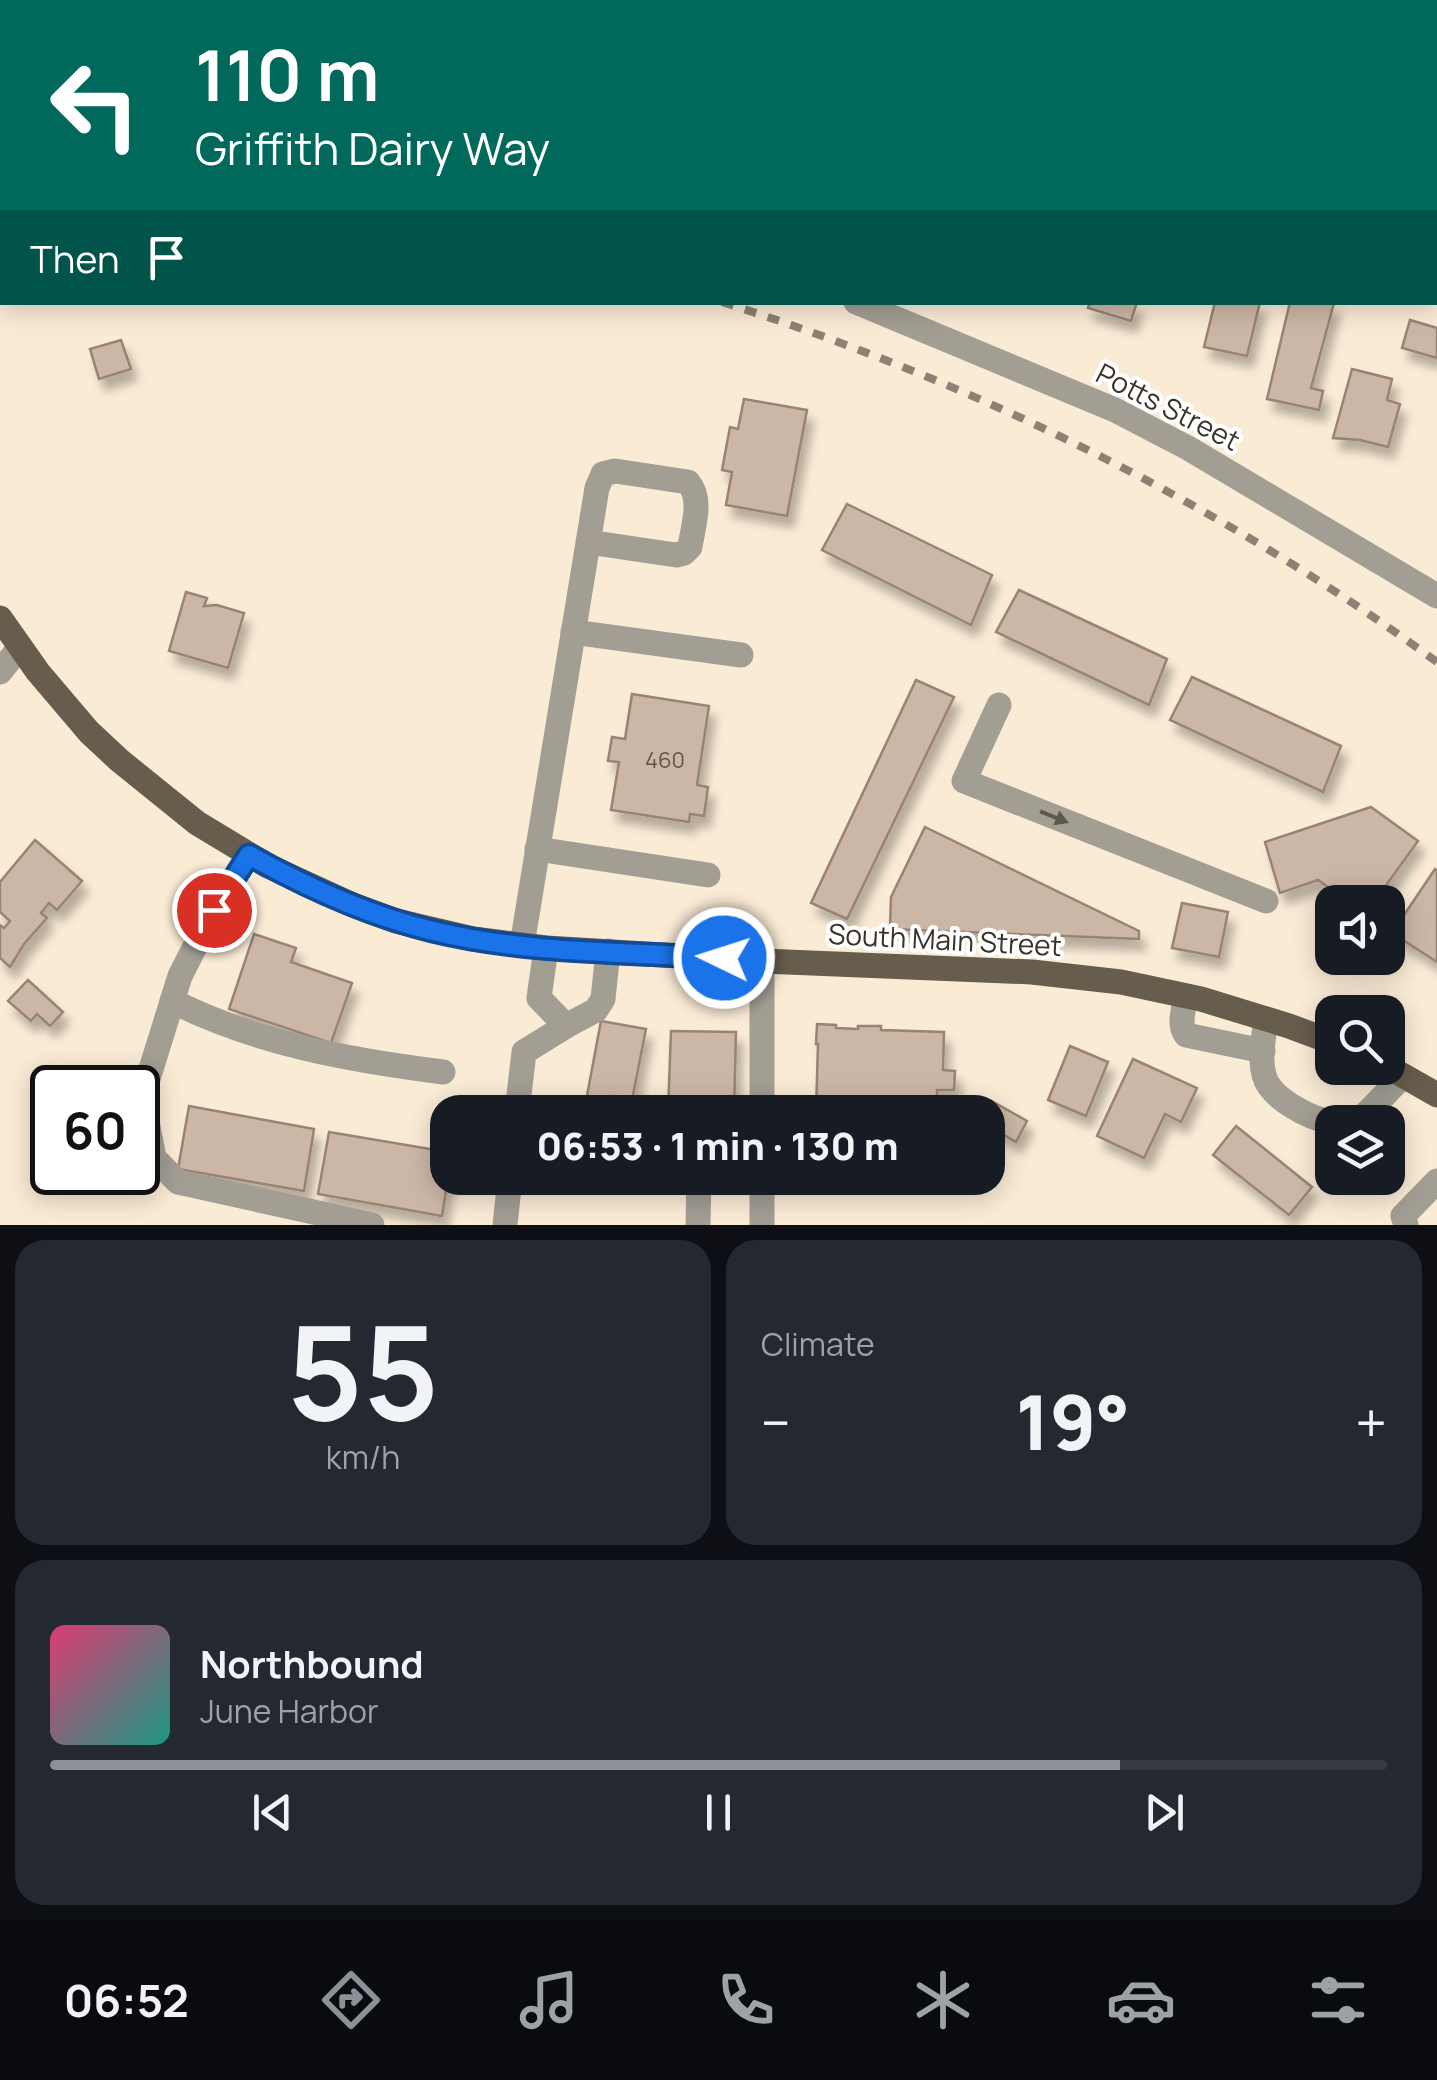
<!DOCTYPE html>
<html lang="en">
<head>
<meta charset="utf-8">
<style>
  body { margin:0; font-family:Manrope,sans-serif; background:#242831; color:#f1f3f6; height:100vh; display:flex; flex-direction:column; font-size:38px; white-space:nowrap }
  * { box-sizing:border-box; margin:0 }
  p { font-size:32px; color:#9ea1a6 }
  .icon { flex:none; width:55px; height:55px; fill:none; stroke:currentColor; stroke-width:2; stroke-linecap:round; stroke-linejoin:round }
  .map { position:relative; height:1225px; overflow:hidden }
  .side { display:flex; flex-direction:column; gap:15px; padding:15px; background:#0d0f14; flex:1 }
  .side>* { flex:none }
  .top-card { position:absolute; left:0px; top:0px; width:1438px; height:305px; box-shadow:0 5px 25px #0003; background:#00695c; color:#fff; overflow:hidden }
  .buttons { position:absolute; left:1315px; top:885px; display:grid; gap:20px }
  .buttons a { display:grid; place-items:center; width:90px; height:90px; border-radius:20px; background:#171b24; box-shadow:0 5px 25px #0003; font-size:50px }
  .speed { position:absolute; left:30px; top:1065px; display:flex; gap:20px; font-size:50px; font-weight:700; text-align:center }
  .speed>* { display:grid; place-content:center; width:130px; height:130px; border-radius:50%; background:#171b24; box-shadow:0 5px 25px #0003; line-height:1 }
  .speed .limit { border:5px solid #111; border-radius:15px; background:#fff; color:#111 }
  .pin { position:absolute; display:grid; place-items:center; width:85px; height:85px; color:#fff; margin:-42px; border:5px solid #fff; border-radius:50%; box-shadow:0 2px 10px #0007 }
  .me { position:absolute; width:110px; margin:-55px; rotate:274deg; stroke-linejoin:round; filter:drop-shadow(0 0 8px #0008) }
  .turn { display:flex; align-items:center; gap:35px; height:210px; padding:0 30px; font-size:45px }
  .turn .icon { width:130px; height:130px; stroke-width:2.5 }
  .turn b { display:block; font-size:70px; line-height:85px }
  .then { display:flex; align-items:center; height:95px; padding:0 30px; background:#0003; gap:20px; font-size:38px }
  .big { font-size:75px; font-weight:800; line-height:1.1 }
  .side .widget { flex:1; display:flex; flex-direction:column; justify-content:center; gap:15px; min-width:0; padding:0 35px; border-radius:30px; background:#242831 }
  .side .dial { align-items:center; gap:0 }
  .dial b { font-size:130px; line-height:1 }
  .song { display:flex; align-items:center; gap:30px }
  .cover { width:120px; height:120px; border-radius:15px; background:linear-gradient(135deg,hsl(340 70% 55%),hsl(170 70% 35%)) }
  .played { height:10px; border-radius:5px; background:linear-gradient(90deg,#8c9099 80%,#363941 80%) }
  .keys { display:flex; justify-content:space-around; direction:ltr }
  .heat { display:flex; justify-content:space-between; align-items:center; font-size:55px; direction:ltr }
  .side .tiles { flex:1; display:grid; gap:15px; grid-template-columns:1fr 1fr }
  .widget:last-child { grid-column:span 2 }
  .trip { position:absolute; left:430px; top:1095px; width:575px; height:100px; border-radius:30px; background:#171b24; box-shadow:0 5px 25px #0003; font-weight:800; line-height:100px; text-align:center }
  .tab-bar { display:flex; height:160px; justify-content:space-around; align-items:center; background:#090b0e; color:#9ea1a6 }
  .tab-bar .icon { width:70px; height:70px }
  .tab-bar .current { color:#8c9099 }
  .tab-bar b { font-size:45px; color:#f1f3f6 }
  .map>svg:first-child { display:block }
</style>
</head>
<body>
<div class="map">
<svg width="1437" height="1225" viewBox="0 0 1437 1225">
  <defs>
    <filter id="shadow"><feDropShadow dx="6" dy="11" stdDeviation="5" flood-color="#0004"/></filter>
  </defs>
  <rect width="100%" height="100%" fill="#faebd5"/>
  <g fill="#ccb7a7" stroke="#988374" stroke-width="2.5" filter="url(#shadow)">
    <path d="M1090 302H1137L1131 321 1088 308Z"/>
    <path d="M1215 302H1260L1247 356 1204 347Z"/>
    <path d="M1290 302 1334 303 1311 388 1323 391 1319 410 1267 399Z"/>
    <path d="M1410 320 1437 328V358L1402 348Z"/>
    <path d="M121 340 131 369 99 379 90 349Z"/>
    <path d="M1352 369 1392 379 1387 400 1400 404 1388 447 1360 440 1333 438Z"/>
    <path d="M744 399 807 410 787 516 726 505 732 472 722 470 730 427 738 429Z"/>
    <path d="M847 504 992 575 971 625 822 550Z"/>
    <path d="M1019 590 1167 659 1149 705 996 632Z"/>
    <path d="M186 592 207 598 204 606 217 605 244 613 228 668 169 651Z"/>
    <path d="M1192 677 1341 746 1323 792 1170 720Z"/>
    <path d="M916 680 954 697 847 919 811 903Z"/>
    <path d="M632 694 709 706 697 785 708 787 704 816 690 814 689 822 611 810 619 762 608 761 612 737 625 739Z"/>
    <path d="M1371 807 1418 841 1374 902H1349L1318 880 1280 893 1265 842Z"/>
    <path d="M925 827 1139 931V939L890 929 891 897Z"/>
    <path d="M35 840 82 881 57 910 49 903 41 913 47 918 24 944 10 967 0 958V925L4 928 10 921 0 912V882Z"/>
    <path d="M1435 869 1437 871V962L1392 933Z"/>
    <path d="M1182 903 1228 912 1219 957 1172 948Z"/>
    <path d="M254 934 296 948 291 962 352 983 331 1043 229 1009Z"/>
    <path d="M28 980 63 1012 50 1026 37 1014 31 1021 8 1001Z"/>
    <path d="M601 1021 646 1029 632 1100 614 1096 612 1106 586 1101Z"/>
    <path d="M817 1024 836 1025V1028L858 1029V1026H881V1030L944 1032 943 1070 955 1071 954 1090H937V1112H816L818 1044H816Z"/>
    <path d="M671 1031 736 1032 734 1112H668Z"/>
    <path d="M1070 1046 1108 1062 1086 1116 1048 1100Z"/>
    <path d="M1133 1059 1197 1088 1181 1122 1165 1114 1144 1158 1097 1136Z"/>
    <path d="M990 1100 1027 1121 1016 1142 988 1126V1112H979Z"/>
    <path d="M189 1106 314 1129 304 1191 178 1169Z"/>
    <path d="M1236 1126 1312 1187 1289 1215 1213 1155Z"/>
    <path d="M329 1132 448 1152V1178L442 1216 318 1194Z"/>
  </g>
  <g fill="none" stroke-linecap="round" stroke-linejoin="round">
    <g stroke="#a39e94" stroke-width="25">
      <path d="M513 0 515 2"/>
      <path d="M856 302 1115 410 1188 448 1437 596"/>
      <path d="M573 632 741 655"/>
      <path d="M0 672 20 647"/>
      <path d="M999 705 964 781 1266 901"/>
      <path d="M537 849 708 875"/>
      <path d="M249 855 214 909 180 976 147 1082 146 1116 154 1158 178 1182 372 1225"/>
      <path d="M522 945 597 488 603 474 615 471 688 482C703 499 693 526 690 547L684 553 676 555 588 542"/>
      <path d="M546 948 539 998 566 1026 596 1010 603 999 608 951"/>
      <path d="M1186 996C1184 1008 1178 1025 1186 1035L1263 1051"/>
      <path d="M172 1001C258 1044 349 1060 443 1072"/>
      <path d="M1266 1019C1264 1037 1259 1057 1264 1075 1270 1099 1310 1118 1332 1123"/>
      <path d="M517 1112 524 1052 566 1026"/>
      <path d="M762 1112V961"/>
      <path d="M1353 1122 1361 1119 1403 1076"/>
      <path d="M505 1225 510 1178"/>
      <path d="M698 1225 699 1178"/>
      <path d="M762 1225V1178"/>
      <path d="M1406 1225 1403 1216 1437 1181"/>
    </g>
    <g stroke="#665d4c" stroke-width="25">
      <path d="M0 618 38 672 89 732 119 760 197 823 268 866 353 905 396 921 473 939 546 948 762 961 1032 972 1121 982 1201 999 1289 1026 1332 1042"/>
      <path d="M1388 1067 1437 1095"/>
    </g>
    <g stroke="#8c8273" stroke-width="8" stroke-dasharray="12 12" stroke-linecap="butt">
      <path d="M0 137 2 138"/>
      <path d="M722 302C977 383 1221 504 1437 662"/>
    </g>
  </g>
  <defs><path id="oneway-solid" d="M-6-.8H1V-3.2L6.5 0L1 3.2V.8H-6Z" transform="scale(2.5)"/></defs>
  <use fill="#5d584e" href="#oneway-solid" transform="translate(1054 817) rotate(22)"/>
  <g fill="none" stroke-linecap="round" stroke-linejoin="round">
    <g stroke="#114b97" stroke-width="25">
      <path id="route" d="M214 910 249 855C306 887 370 916 433 931 528 954 628 952 724 958"/>
    </g>
    <use href="#route" stroke="#1a73e8" stroke-width="18"/>
  </g>
  <g text-anchor="middle" stroke-width="8" stroke-linejoin="round" paint-order="stroke">
    <g font-size="22" fill="#5d5348">
      <text x="665" y="768">460</text>
    </g>
    <g font-size="28" fill="#383229" stroke="#fff">
      <text transform="translate(1168 407) rotate(27)" y="10">Potts Street</text>
      <text transform="translate(945 940) rotate(3)" y="10">South Main Street</text>
    </g>
  </g>
</svg>
<div class="buttons">
<a><svg class="icon" aria-label="sound" viewBox="0 0 24 24"><path d="M4 9h4l5-4v14l-5-4H4zM17 9q2 3 0 6"/></svg></a>
<a><svg class="icon" aria-label="search" viewBox="0 0 24 24"><circle cx="10" cy="10" r="6"/><path d="M15 15l6 6"/></svg></a>
<a><svg class="icon" aria-label="layers" viewBox="0 0 24 24"><path d="M12 4l9 5-9 5-9-5zM3 14l9 5 9-5"/></svg></a>
</div>
<div class="speed"><div class="limit">60</div></div>
<div class="pin" style="left:214px;top:910px;background:#d93025"><svg class="icon" aria-label="arrive" viewBox="0 0 24 24"><path d="M6 21V4h12l-3 4 3 4H6"/></svg></div>
<svg class="me" style="left:724px;top:958px" viewBox="-20 -20 40 40"><circle r="17" fill="#1a73e8" stroke="#fff" stroke-width="3"/><path d="M0-11L8 9 0 5-8 9z" fill="#fff"/></svg>
<div class="trip">06:53 · 1 min · 130 m</div>
<div class="top-card">
<div class="turn"><svg class="icon" aria-label="left" viewBox="0 0 24 24"><path d="M17 20v-9H6M10 6l-5 5 5 5"/></svg><div><b>110 m</b>Griffith Dairy Way</div></div>
<div class="then">Then<svg class="icon" aria-label="arrive" viewBox="0 0 24 24"><path d="M6 21V4h12l-3 4 3 4H6"/></svg></div>
</div>
</div>
<section class="side">
<div class="tiles">
<div class="widget dial"><b>55</b><p>km/h</p></div>
<div class="widget"><p>Climate</p>
<div class="heat"><a>−</a><b class="big">19°</b><a>+</a></div>
</div>
<div class="widget">
<div class="song"><i class="cover"></i><div><b>Northbound</b><p>June Harbor</p></div></div>
<div class="played"></div>
<div class="keys"><svg class="icon" aria-label="previous" viewBox="0 0 24 24"><path d="M18 5L8 12l10 7zM5 5v14"/></svg><svg class="icon" aria-label="pause" viewBox="0 0 24 24"><path d="M8 5v14M16 5v14"/></svg><svg class="icon" aria-label="next" viewBox="0 0 24 24"><path d="M6 5l10 7-10 7zM19 5v14"/></svg></div>
</div>
</div>
</section>
<nav class="tab-bar">
<b>06:52</b>
<svg class="icon current" aria-label="directions" viewBox="0 0 24 24"><path d="M12 3l9 9-9 9-9-9zM9 14v-3h6M13 9l2 2-2 2"/></svg>
<svg class="icon" aria-label="music" viewBox="0 0 24 24"><path d="M9 18V5l10-2v13"/><circle cx="6" cy="18" r="3"/><circle cx="16" cy="16" r="3"/></svg>
<svg class="icon" aria-label="phone" viewBox="0 0 24 24"><path d="M5 4h4l2 5-3 2q2 4 5 5l2-3 5 2v4C11 20 4 13 5 4z"/></svg>
<svg class="icon" aria-label="climate" viewBox="0 0 24 24"><path d="M12 3v18M4 7l16 10M4 17L20 7"/></svg>
<svg class="icon" aria-label="car" viewBox="0 0 24 24"><path d="M5 17H2v-5l4-1 3-4h7l3 4 3 1v5h-3M9 17h6M6 11h13"/><circle cx="7" cy="17" r="2"/><circle cx="17" cy="17" r="2"/></svg>
<svg class="icon" aria-label="filters" viewBox="0 0 24 24"><path d="M4 7h16M4 17h16"/><circle cx="9" cy="7" r="2"/><circle cx="15" cy="17" r="2"/></svg>
</nav>
</body>
</html>
